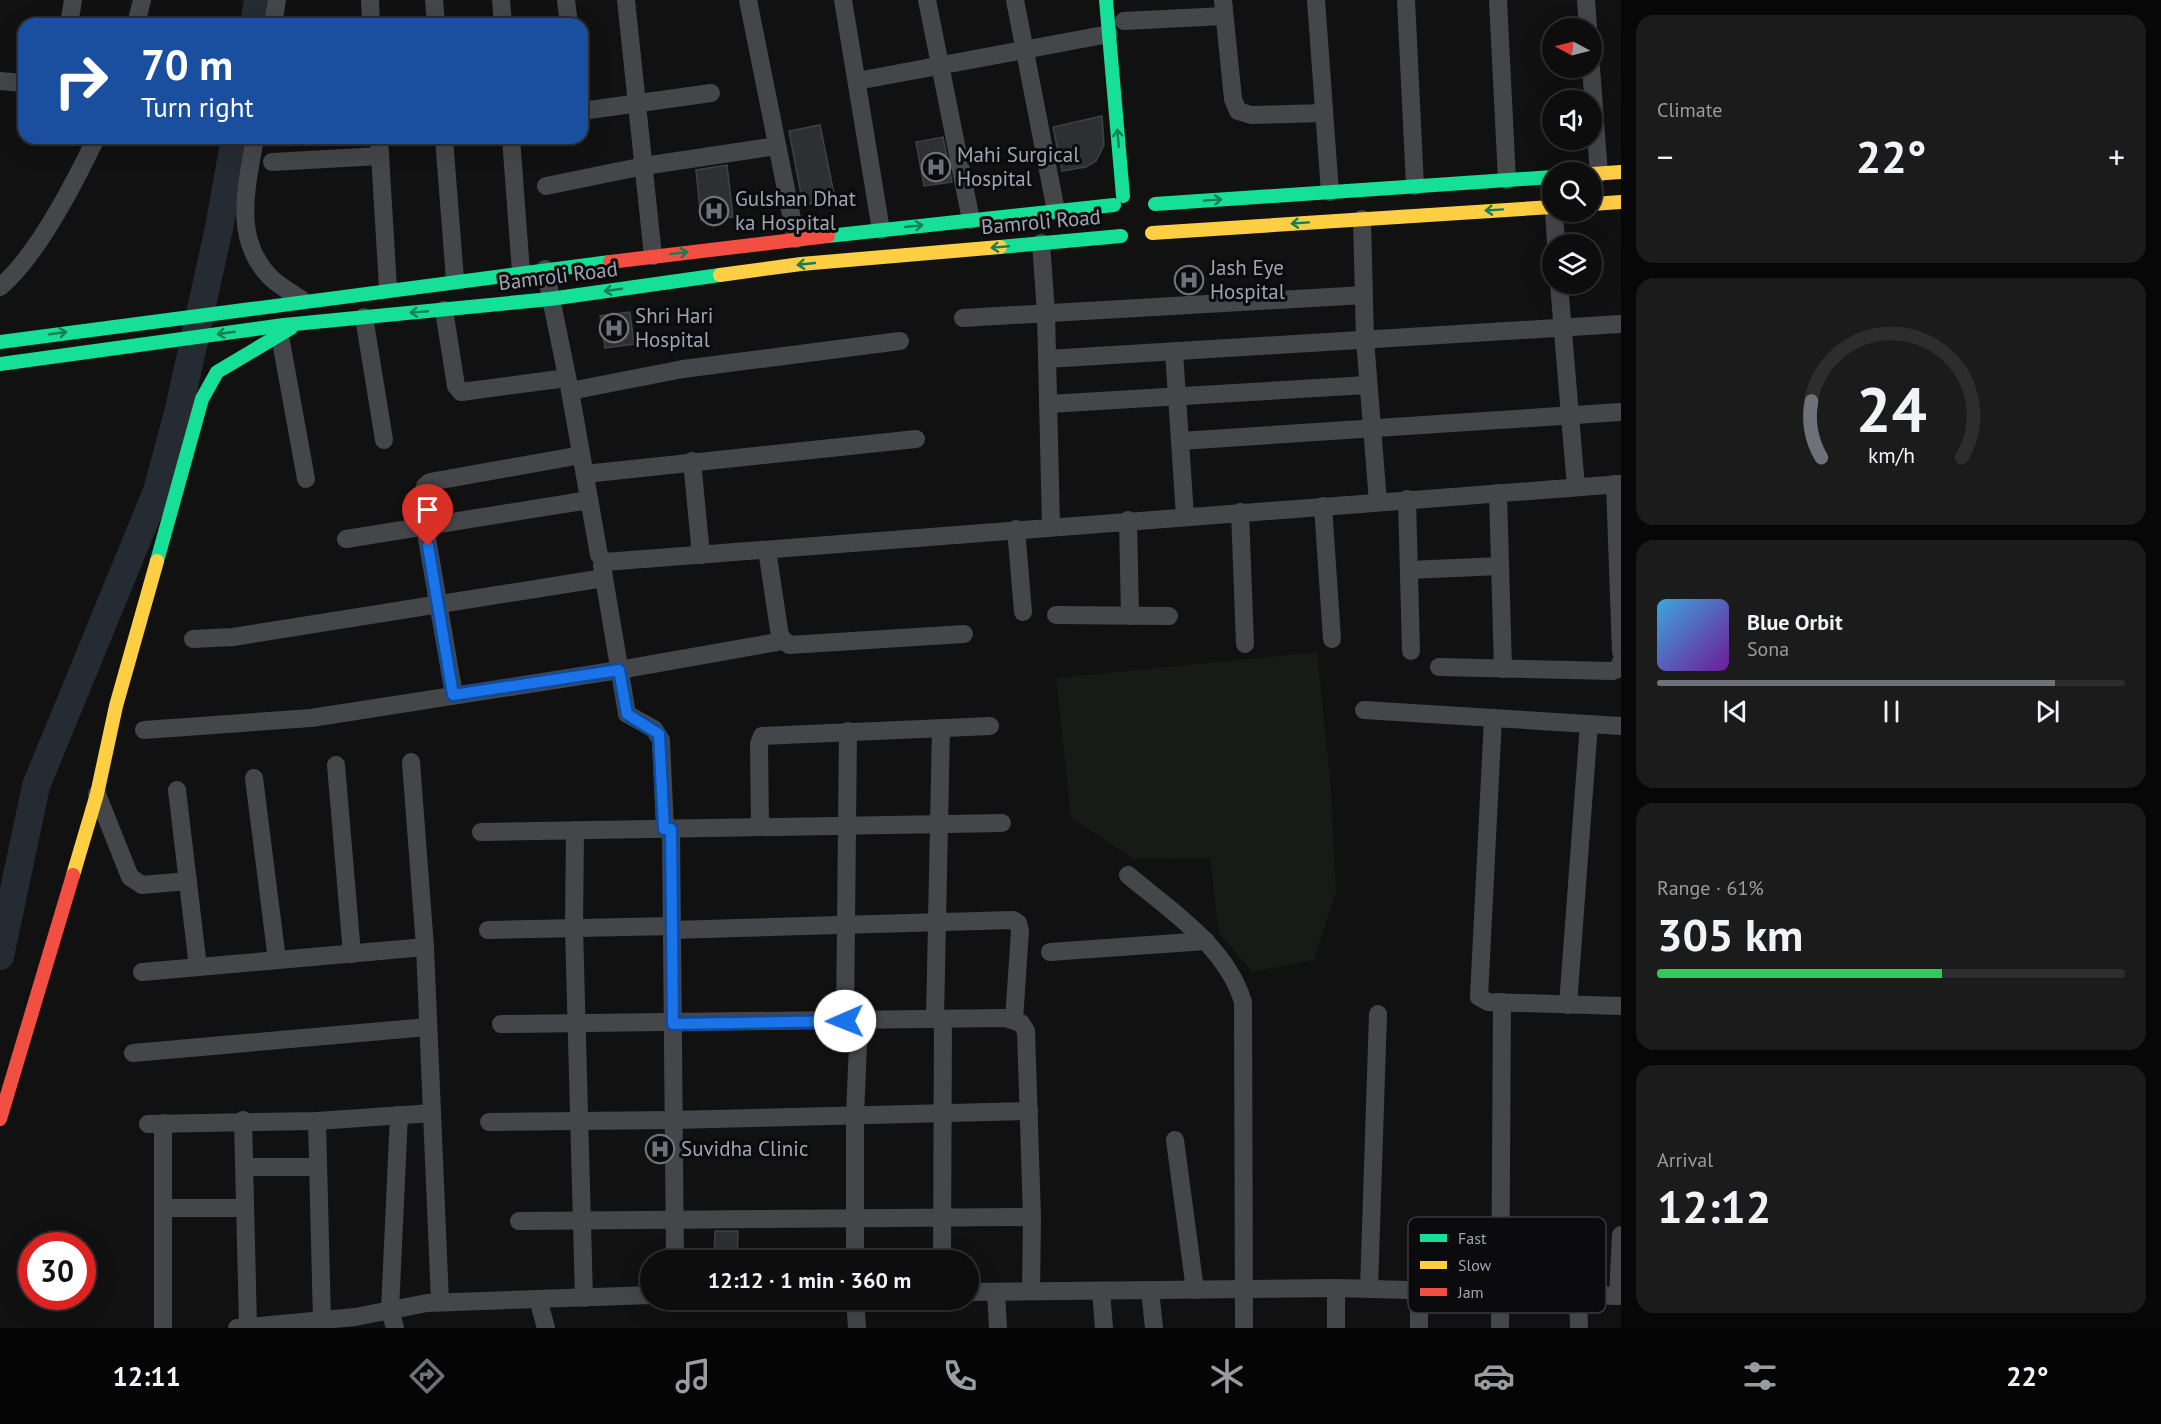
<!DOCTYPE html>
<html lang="en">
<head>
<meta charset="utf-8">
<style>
  body { margin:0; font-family:"PT Sans",sans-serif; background:#1b1b1b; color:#f1f3f6; height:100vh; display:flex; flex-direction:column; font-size:22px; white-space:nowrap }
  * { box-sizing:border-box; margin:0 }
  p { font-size:20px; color:#9a9c9d }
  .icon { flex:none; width:33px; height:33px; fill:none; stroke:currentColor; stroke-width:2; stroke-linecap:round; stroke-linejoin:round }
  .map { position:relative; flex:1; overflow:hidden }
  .drawer { display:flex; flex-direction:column; gap:15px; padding:15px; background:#070707; width:540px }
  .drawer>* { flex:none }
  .top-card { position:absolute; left:18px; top:18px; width:570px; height:126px; border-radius:18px; box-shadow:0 6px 24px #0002,0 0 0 2px #2d2d2e; background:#1a4fa0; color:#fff; overflow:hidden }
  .needle { width:39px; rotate:277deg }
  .fabs { position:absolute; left:1542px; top:18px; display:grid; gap:12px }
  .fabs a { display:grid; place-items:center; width:60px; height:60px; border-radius:50%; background:#0d0d0d; box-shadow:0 6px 24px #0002,0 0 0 2px #2d2d2e; font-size:30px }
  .speed { position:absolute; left:18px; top:1232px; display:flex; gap:12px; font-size:30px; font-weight:700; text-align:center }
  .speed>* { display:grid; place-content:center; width:78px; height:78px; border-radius:50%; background:#0d0d0d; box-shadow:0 6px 24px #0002,0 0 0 2px #2d2d2e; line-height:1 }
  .speed .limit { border:9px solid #d22; background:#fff; color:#111 }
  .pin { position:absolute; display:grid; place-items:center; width:51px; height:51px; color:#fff; margin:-62px -26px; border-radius:50% 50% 50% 0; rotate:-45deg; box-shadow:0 0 6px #0007 }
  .pin .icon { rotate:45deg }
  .me { position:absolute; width:66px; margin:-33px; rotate:269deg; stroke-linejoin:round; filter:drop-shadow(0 0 4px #0008) }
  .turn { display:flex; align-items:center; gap:21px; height:126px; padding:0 24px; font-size:27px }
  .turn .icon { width:78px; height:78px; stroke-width:2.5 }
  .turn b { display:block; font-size:42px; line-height:51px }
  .big { font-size:45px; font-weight:800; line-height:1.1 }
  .drawer .card { flex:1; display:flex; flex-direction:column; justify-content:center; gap:9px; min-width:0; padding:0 21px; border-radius:18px; background:#1b1b1b }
  .drawer .dial { align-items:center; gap:0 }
  .dial svg { height:156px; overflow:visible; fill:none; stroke:#2d2d2e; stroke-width:7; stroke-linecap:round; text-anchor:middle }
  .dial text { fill:#f1f3f6; stroke:none }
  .song { display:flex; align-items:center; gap:18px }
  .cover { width:72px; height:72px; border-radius:9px; background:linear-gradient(135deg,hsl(200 70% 55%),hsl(280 70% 35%)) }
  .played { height:6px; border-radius:3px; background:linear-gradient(90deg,#6f717a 85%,#2d2d2e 85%) }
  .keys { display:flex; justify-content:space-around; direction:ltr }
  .heat { display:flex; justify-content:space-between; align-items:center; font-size:33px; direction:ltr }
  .charge { height:9px; border-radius:4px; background:linear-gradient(90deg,#34c759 61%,#2d2d2e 0) }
  .trip { position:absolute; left:640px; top:1250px; width:339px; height:60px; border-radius:30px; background:#0d0d0d; box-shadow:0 6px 24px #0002,0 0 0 2px #2d2d2e; font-weight:800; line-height:60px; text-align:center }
  .dock { display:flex; height:96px; justify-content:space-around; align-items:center; background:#050505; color:#9a9c9d }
  .dock .icon { width:42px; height:42px }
  .dock .on { color:#6f717a }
  .dock b { font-size:27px; color:#f1f3f6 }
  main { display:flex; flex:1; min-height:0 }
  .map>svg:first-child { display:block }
</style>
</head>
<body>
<main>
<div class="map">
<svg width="1621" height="1328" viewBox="0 0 1621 1328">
  <rect width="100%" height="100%" fill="#111"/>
  <path fill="#161b17" d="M1317 652 1331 787 1336 891 1314 960 1252 972 1219 933 1210 858 1134 859 1071 818 1056 678Z"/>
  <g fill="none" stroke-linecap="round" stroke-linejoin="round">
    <g stroke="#252b32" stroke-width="28">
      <path d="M254 24 258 0"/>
      <path d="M0 956 36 786 157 491 179 409 219 228 235 138"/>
    </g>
  </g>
  <g fill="#2e2f31" stroke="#404045" stroke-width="1.5">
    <path d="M1102 116 1104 145 1096 161 1086 167 1062 171 1053 127Z"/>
    <path d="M820 125 835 199 803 205 789 131Z"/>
    <path d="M943 137 952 182 924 186 916 142Z"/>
    <path d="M727 165 733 217 701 220 696 170Z"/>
    <path d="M630 312 634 344 605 348 600 316Z"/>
    <path d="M715 1231H738L737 1260H714Z"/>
  </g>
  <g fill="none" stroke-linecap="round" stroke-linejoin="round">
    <g stroke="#45464a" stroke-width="18">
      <path d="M370 0 371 24"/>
      <path d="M434 0 436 24"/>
      <path d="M501 0 503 24"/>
      <path d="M566 0 569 24"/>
      <path d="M626 0 653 256"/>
      <path d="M748 0 796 239"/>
      <path d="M843 0 881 230"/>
      <path d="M927 0 971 220"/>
      <path d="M1015 0 1056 211"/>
      <path d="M1223 0 1233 99 1238 111 1251 115 1324 113"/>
      <path d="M1316 0 1330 192"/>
      <path d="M1406 0 1415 186"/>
      <path d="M1498 0 1507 180"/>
      <path d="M1586 0 1588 28"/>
      <path d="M1124 21 1224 16"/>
      <path d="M69 24 73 0"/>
      <path d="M136 24 142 0"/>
      <path d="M273 24 277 0"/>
      <path d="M1591 68 1599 174"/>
      <path d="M0 81 24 83"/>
      <path d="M857 81 1109 34"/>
      <path d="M582 111 711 93"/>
      <path d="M255 138C247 186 232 238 270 277 278 285 290 292 301 299"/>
      <path d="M379 138 388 288"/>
      <path d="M444 138 455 280"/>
      <path d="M511 138 521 272"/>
      <path d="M272 162 380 156"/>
      <path d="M546 186 644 166 777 146"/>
      <path d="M1554 212 1556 244"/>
      <path d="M1362 219 1365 340 1378 502"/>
      <path d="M1041 243 1046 313 1051 526"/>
      <path d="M545 269 570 391 599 555 605 562 1621 484"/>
      <path d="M1559 284 1576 487"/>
      <path d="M0 287C37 256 75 182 96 138"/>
      <path d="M444 310 456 386 461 392 567 378"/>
      <path d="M364 317 384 440"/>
      <path d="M963 318 1364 295"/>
      <path d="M280 336 306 479"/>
      <path d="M1174 352 1185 516"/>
      <path d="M1047 359 1621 324"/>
      <path d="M570 391 683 369 900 341"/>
      <path d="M1048 404 1368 385"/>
      <path d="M1180 441 1621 412"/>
      <path d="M692 461 701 555"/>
      <path d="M585 474 916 439"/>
      <path d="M1615 484 1621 652"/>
      <path d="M1498 493 1503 669"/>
      <path d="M1407 499 1411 651"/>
      <path d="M1323 506 1332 639"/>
      <path d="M1240 512 1245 644"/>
      <path d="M1128 520 1130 616"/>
      <path d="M431 525 425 486 430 482 581 455"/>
      <path d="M425 527 454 695"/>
      <path d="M1016 529 1023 612"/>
      <path d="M346 539 589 500"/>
      <path d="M767 550 780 636 789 645 964 634"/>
      <path d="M602 566 627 714 654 729 661 740 665 829"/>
      <path d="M1409 570 1500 566"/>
      <path d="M1056 615 1169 616"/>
      <path d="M193 639 233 637 604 578"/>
      <path d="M1439 667 1613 671 1618 669 1621 662"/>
      <path d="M1364 710 1621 726"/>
      <path d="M1493 718 1479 997 1488 1002 1621 1006"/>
      <path d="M144 730 311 718 619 670 783 641"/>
      <path d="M411 762 425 947 440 1302"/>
      <path d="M336 765 352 954"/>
      <path d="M254 778 277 960"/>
      <path d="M177 790 198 967"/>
      <path d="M97 794 130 877 142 885 188 881"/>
      <path d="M760 827 759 744 762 736 990 726"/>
      <path d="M671 829 675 1260"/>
      <path d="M575 830 574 928 584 1298"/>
      <path d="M481 832 1002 823"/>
      <path d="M1128 875C1171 911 1226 946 1243 1002L1244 1328"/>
      <path d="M488 930 672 926"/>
      <path d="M672 930 1013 920 1018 923 1020 931 1014 1020"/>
      <path d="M1050 952 1206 941"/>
      <path d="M142 972 425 947"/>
      <path d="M1568 1005 1589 724"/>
      <path d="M935 1019 941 728"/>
      <path d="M845 1021 848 731"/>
      <path d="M501 1024 1005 1018 1021 1023 1026 1031 1032 1217 1031 1291"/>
      <path d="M133 1053 428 1027"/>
      <path d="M243 1120 248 1326"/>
      <path d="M317 1121 322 1321"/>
      <path d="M489 1122 673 1120 1029 1111"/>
      <path d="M148 1124 317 1121 432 1113"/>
      <path d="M1175 1140 1195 1290"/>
      <path d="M244 1167H318"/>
      <path d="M163 1208H245"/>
      <path d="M519 1221 1032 1217"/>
      <path d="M855 1260V1115L859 1022"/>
      <path d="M942 1260 943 1019"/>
      <path d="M1336 1288V1328"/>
      <path d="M1369 1289 1378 1014"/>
      <path d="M1150 1290 1154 1328"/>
      <path d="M1101 1291 1104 1328"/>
      <path d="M1419 1291V1328"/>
      <path d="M969 1292 1336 1288 1621 1296"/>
      <path d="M996 1292 998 1328"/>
      <path d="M1578 1296 1579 1328"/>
      <path d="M1618 1296 1621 1235"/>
      <path d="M538 1299 546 1328"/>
      <path d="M855 1299 857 1328"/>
      <path d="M163 1328V1123"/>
      <path d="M237 1328 355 1317 427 1303 651 1295"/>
      <path d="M395 1328 390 1310 399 1115"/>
      <path d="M1500 1328 1502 1002"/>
    </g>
    <g stroke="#16e098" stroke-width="14">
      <path d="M1106 0 1123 196"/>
      <path d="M1155 204 1552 177"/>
      <path d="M828 236 1114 205"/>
      <path d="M1000 247 1121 236"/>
      <path d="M0 342 610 262"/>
      <path d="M0 364 284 325 550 299 720 275"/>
      <path d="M157 561 202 399 217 372 291 328"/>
    </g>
    <g stroke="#ffcf43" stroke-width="14">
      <path d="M1592 174 1621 172"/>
      <path d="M1592 204 1621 202"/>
      <path d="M1152 233 1552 207"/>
      <path d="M720 275 801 264 1000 247"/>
      <path d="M73 875 97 794 116 706 157 561"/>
    </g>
    <g stroke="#f24e42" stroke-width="14">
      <path d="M610 262 828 236"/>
      <path d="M0 1119 73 875"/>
    </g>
  </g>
  <defs><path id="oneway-shaft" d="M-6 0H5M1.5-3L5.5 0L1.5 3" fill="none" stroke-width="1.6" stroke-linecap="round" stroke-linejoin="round" transform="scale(1.5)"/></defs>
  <g stroke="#118059">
    <use href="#oneway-shaft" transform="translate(1118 138) rotate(-95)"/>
    <use href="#oneway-shaft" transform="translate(1213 200) rotate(-4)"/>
    <use href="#oneway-shaft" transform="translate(1494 210) rotate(176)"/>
    <use href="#oneway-shaft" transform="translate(1300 223) rotate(176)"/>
    <use href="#oneway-shaft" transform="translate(914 226) rotate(-6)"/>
    <use href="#oneway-shaft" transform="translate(1000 247) rotate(175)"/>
    <use href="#oneway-shaft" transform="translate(679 253) rotate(-7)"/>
    <use href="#oneway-shaft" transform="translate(806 264) rotate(174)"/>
    <use href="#oneway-shaft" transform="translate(613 290) rotate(172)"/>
    <use href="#oneway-shaft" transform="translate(419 312) rotate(175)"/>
    <use href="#oneway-shaft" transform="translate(58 333) rotate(-8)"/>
    <use href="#oneway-shaft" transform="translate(226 333) rotate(172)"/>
  </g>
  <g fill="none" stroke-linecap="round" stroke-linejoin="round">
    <g stroke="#114b97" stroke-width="15">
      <path id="route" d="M428 546 453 695 619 670 627 714 659 734 664 829H671L673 1024 845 1021"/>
    </g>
    <use href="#route" stroke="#1a73e8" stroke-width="10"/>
  </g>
  <defs>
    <g id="hospital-ring" transform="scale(1.5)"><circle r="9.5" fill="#0b0b0d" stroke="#6f717a" stroke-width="1.5"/><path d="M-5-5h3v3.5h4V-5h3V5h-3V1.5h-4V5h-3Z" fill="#6f717a"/></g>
  </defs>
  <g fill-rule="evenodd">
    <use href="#hospital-ring" x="936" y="167"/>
    <use href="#hospital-ring" x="714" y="211"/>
    <use href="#hospital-ring" x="1189" y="280"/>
    <use href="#hospital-ring" x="614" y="328"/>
    <use href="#hospital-ring" x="660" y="1149"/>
  </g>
  <g text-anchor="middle" stroke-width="6" stroke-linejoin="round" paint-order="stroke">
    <g font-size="21" fill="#a1a5b3" stroke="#0b0b0d" text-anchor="start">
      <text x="957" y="162">Mahi Surgical<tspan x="957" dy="24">Hospital</tspan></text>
      <text x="735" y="206">Gulshan Dhat<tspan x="735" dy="24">ka Hospital</tspan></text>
      <text x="1210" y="275">Jash Eye<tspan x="1210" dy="24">Hospital</tspan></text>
      <text x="635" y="323">Shri Hari<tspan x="635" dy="24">Hospital</tspan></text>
      <text x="681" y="1156">Suvidha Clinic</text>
    </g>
    <g font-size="21" fill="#a1a5b3" stroke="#0b0b0d">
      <text transform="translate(1041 222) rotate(-5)" y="7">Bamroli Road</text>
      <text transform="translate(558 276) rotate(-7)" y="7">Bamroli Road</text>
    </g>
  </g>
  <rect x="1408" y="1217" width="198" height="96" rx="9" fill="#0b0b0d" stroke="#38393f" stroke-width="1.5"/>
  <rect x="1420" y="1234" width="27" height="8" fill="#16e098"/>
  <rect x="1420" y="1261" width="27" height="8" fill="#ffcf43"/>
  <rect x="1420" y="1288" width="27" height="8" fill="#f24e42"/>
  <g font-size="16" fill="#a1a5b3">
    <text x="1458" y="1244">Fast</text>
    <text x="1458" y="1271">Slow</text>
    <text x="1458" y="1298">Jam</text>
  </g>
</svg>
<div class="fabs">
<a><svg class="needle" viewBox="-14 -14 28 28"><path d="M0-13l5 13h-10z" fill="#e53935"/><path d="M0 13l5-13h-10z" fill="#9a9c9d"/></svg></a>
<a><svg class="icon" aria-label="sound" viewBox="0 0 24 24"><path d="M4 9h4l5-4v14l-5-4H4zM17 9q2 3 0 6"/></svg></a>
<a><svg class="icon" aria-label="search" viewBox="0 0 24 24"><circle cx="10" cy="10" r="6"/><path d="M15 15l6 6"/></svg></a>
<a><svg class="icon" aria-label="layers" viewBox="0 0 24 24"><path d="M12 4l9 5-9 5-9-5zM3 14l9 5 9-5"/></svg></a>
</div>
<div class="speed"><div class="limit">30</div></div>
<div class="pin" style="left:428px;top:546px;background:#d93025"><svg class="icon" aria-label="arrive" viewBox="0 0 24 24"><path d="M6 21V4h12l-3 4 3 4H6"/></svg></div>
<svg class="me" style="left:845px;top:1021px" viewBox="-20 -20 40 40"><circle r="19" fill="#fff"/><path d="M0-13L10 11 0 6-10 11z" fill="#1a73e8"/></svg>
<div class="trip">12:12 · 1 min · 360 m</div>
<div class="top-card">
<div class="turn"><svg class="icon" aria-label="right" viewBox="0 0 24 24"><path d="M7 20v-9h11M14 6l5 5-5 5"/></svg><div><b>70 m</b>Turn right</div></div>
</div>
</div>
<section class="drawer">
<div class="card"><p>Climate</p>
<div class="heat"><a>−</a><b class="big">22°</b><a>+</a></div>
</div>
<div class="card dial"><svg viewBox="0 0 100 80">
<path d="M14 69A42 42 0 1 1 86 69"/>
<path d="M14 69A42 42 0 0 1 9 40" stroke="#6f717a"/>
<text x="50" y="56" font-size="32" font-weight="700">24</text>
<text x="50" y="72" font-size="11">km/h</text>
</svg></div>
<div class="card">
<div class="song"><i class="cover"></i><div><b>Blue Orbit</b><p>Sona</p></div></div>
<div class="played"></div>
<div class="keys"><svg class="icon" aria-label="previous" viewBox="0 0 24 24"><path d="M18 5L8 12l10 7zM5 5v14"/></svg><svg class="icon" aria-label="pause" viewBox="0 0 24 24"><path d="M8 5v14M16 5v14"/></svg><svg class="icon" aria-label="next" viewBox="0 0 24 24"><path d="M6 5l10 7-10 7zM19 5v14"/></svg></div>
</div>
<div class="card"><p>Range · 61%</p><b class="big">305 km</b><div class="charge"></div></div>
<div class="card"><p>Arrival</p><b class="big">12:12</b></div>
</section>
</main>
<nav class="dock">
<b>12:11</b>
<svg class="icon on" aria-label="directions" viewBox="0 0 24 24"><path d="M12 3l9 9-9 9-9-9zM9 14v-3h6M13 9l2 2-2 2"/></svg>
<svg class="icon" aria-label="music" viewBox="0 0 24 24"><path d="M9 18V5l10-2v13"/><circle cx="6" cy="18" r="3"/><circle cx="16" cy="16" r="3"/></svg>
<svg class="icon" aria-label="phone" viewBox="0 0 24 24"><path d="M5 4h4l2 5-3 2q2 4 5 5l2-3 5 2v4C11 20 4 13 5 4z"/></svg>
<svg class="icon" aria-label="climate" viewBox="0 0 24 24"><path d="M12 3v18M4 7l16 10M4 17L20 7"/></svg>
<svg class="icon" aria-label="car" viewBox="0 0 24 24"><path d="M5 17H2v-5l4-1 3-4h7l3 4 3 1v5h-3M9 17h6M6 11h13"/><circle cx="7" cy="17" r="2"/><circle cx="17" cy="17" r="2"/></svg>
<svg class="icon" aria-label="filters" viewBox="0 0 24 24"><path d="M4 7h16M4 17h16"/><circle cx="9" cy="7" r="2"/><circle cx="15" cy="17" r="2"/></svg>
<b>22°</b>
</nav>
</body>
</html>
